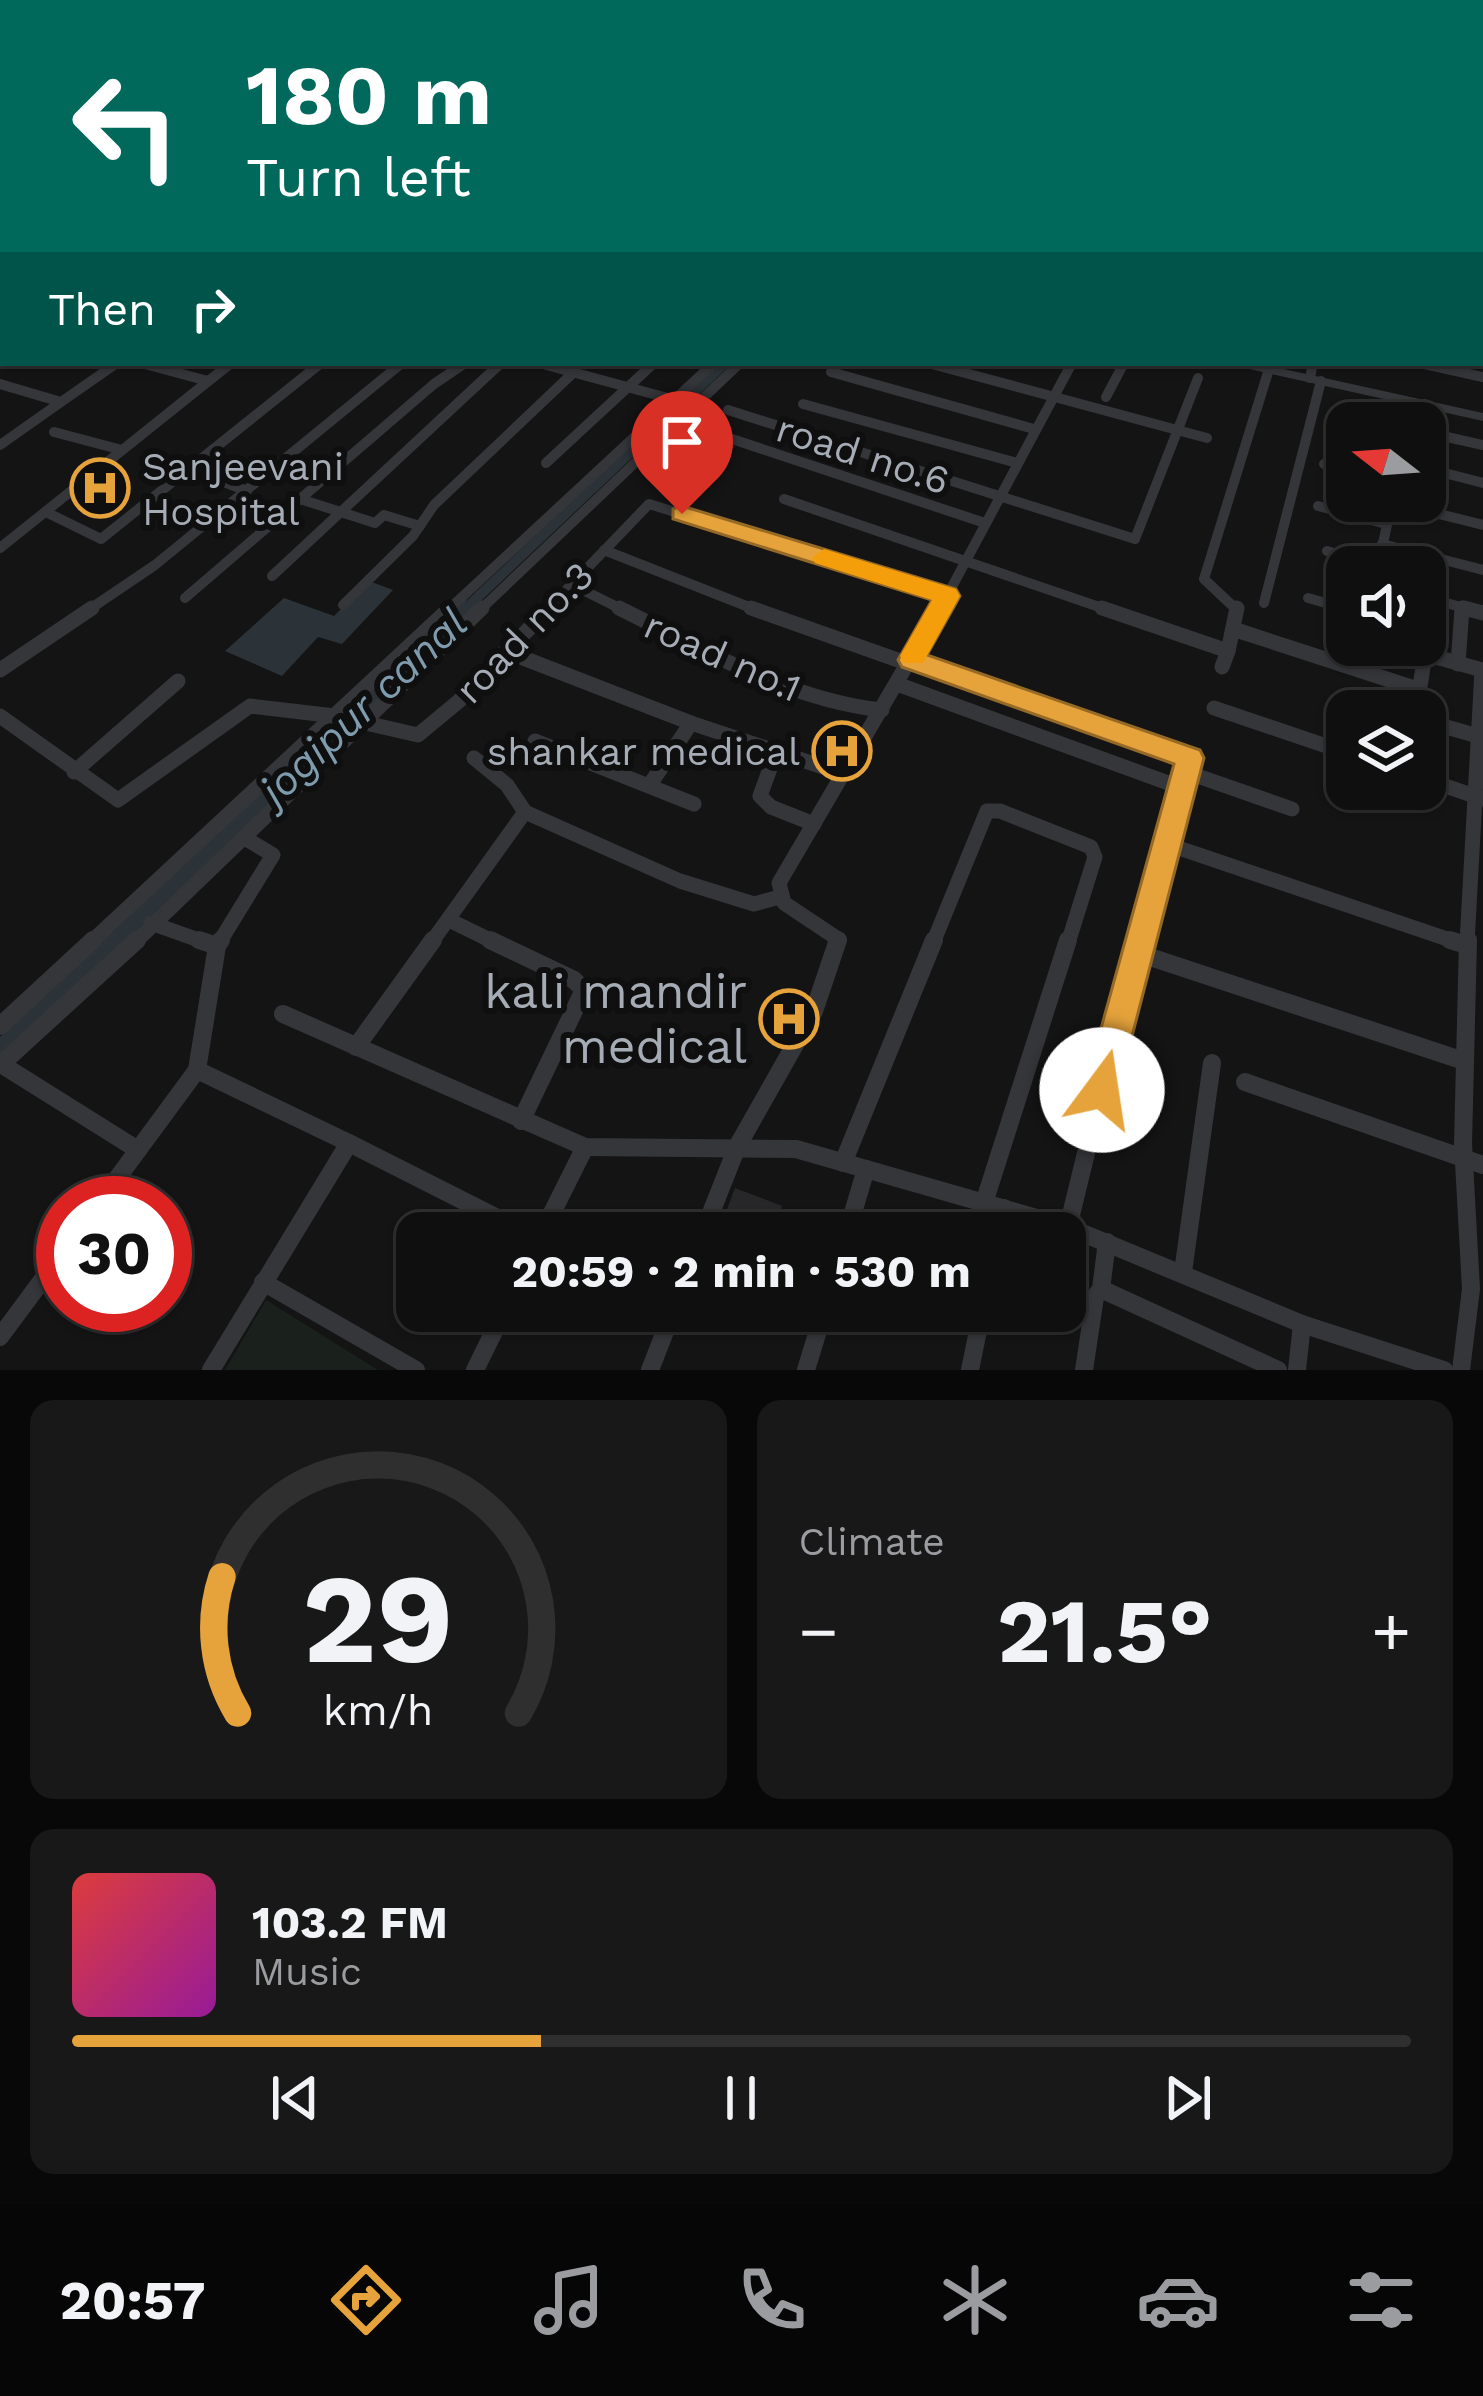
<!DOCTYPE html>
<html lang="en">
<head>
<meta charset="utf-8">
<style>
  body { margin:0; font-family:"Work Sans",sans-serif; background:#181819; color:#f1f3f6; height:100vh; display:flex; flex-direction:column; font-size:45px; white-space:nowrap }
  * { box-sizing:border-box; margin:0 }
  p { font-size:39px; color:#9b9c9f }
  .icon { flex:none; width:66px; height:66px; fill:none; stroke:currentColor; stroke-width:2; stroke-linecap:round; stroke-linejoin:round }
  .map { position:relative; height:1370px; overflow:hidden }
  .details { display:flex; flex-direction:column; gap:30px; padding:30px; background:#080809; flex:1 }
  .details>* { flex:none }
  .top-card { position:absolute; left:0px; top:0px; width:1485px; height:366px; box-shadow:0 3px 9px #0004,0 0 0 3px #2f2f30; background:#00695c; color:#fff; overflow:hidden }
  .needle { width:78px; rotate:287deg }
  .buttons { position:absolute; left:1326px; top:402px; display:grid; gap:24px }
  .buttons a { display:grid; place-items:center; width:120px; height:120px; border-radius:24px; background:#0f0f10; box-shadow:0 3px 9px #0004,0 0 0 3px #2f2f30; font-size:60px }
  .speed { position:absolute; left:36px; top:1176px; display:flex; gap:24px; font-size:60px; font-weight:700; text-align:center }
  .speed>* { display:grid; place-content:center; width:156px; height:156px; border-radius:50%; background:#0f0f10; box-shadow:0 3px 9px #0004,0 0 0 3px #2f2f30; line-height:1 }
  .speed .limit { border:18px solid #d22; background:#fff; color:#111 }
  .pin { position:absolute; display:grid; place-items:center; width:102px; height:102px; color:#fff; margin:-123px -51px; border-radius:50% 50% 50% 0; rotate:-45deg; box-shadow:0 0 12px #0007 }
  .pin .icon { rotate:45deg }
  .me { position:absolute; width:132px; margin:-66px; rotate:14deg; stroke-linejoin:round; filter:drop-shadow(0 0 9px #0008) }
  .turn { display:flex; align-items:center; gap:42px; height:252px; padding:0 48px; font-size:54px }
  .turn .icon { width:156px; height:156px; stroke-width:2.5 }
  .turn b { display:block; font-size:84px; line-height:102px }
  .then { display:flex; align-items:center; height:114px; padding:0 48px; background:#0003; gap:24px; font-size:45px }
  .big { font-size:90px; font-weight:700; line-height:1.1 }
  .details .tile { flex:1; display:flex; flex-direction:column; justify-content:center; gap:18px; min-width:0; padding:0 42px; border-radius:24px; background:#181819 }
  .details .dial { align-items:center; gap:0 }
  .dial svg { height:312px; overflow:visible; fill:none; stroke:#2f2f30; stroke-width:7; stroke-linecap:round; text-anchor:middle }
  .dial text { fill:#f1f3f6; stroke:none }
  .song { display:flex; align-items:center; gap:36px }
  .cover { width:144px; height:144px; border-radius:18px; background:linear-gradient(135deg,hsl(0 70% 55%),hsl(300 70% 35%)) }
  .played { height:12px; border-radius:6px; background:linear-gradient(90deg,#e6a33b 35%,#2f2f30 35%) }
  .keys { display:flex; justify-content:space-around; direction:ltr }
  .heat { display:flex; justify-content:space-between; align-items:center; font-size:66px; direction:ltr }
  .details .tiles { flex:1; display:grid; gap:30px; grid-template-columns:1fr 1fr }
  .tile:last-child { grid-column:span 2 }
  .trip { position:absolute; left:396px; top:1212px; width:690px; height:120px; border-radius:24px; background:#0f0f10; box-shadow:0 3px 9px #0004,0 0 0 3px #2f2f30; font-weight:700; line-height:120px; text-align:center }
  .tabs { display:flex; height:192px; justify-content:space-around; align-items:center; background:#060606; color:#9b9c9f }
  .tabs .icon { width:84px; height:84px }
  .tabs .on { color:#e6a33b }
  .tabs b { font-size:54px; color:#f1f3f6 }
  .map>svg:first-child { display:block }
</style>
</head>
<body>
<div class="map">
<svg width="1483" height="1370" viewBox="0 0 1483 1370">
  <rect width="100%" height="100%" fill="#141415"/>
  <path fill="#1a201b" d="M266 1300 378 1370H225Z"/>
  <path fill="#2b3338" d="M369 581 393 590 342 644 318 637 282 676 225 651 284 598 334 616Z"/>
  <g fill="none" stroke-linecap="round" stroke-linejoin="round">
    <path stroke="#2b3338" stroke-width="10" d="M463 611 725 363"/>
    <path stroke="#2b3338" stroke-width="15" d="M112 943 466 608"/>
    <path stroke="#2b3338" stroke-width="18" d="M0 1049 116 940"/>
  </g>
  <path fill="#272729" d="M735 1188 782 1206 773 1233H755L723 1220Z"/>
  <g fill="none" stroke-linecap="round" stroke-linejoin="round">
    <g stroke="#35363a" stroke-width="6">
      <path d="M252 0 268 3"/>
      <path d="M348 0 359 3"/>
      <path d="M527 0 546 3"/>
      <path d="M766 0 787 3"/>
      <path d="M1132 0 1141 2"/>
      <path d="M1188 0 1208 3"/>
      <path d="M1416 0 1440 3"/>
      <path d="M231 3 238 0"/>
      <path d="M281 3 288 0"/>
      <path d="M372 3 381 0"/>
      <path d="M416 3 422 0"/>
      <path d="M505 3 511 0"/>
      <path d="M690 3 695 0"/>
      <path d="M894 3 898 0"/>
      <path d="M951 3 955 0"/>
    </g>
    <g stroke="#35363a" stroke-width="10">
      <path d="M141 363 208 381"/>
      <path d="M539 363 675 400"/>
      <path d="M928 363 1207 438"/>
      <path d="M1420 363 1483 377"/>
      <path d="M831 372 1034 429"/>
      <path d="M1310 378 1313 363"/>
      <path d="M0 384 61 402 117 363"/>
      <path d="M1106 397 1124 363"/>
      <path d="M803 404 1017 463"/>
      <path d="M728 410 1135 539 1198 378"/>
      <path d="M1421 423 1424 404"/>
      <path d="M1333 428 1347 432"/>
      <path d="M54 432 122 450"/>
      <path d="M1425 432 1483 445"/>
      <path d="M720 435 985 523"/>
      <path d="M0 445 61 402"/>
      <path d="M546 463 654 363"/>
      <path d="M1324 464 1347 471"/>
      <path d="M188 468 247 491"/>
      <path d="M1425 468 1483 483"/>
      <path d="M300 499 375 523 384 515 420 526"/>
      <path d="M784 499 1111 611"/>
      <path d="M1391 502 1483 525"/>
      <path d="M1318 506 1386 524"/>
      <path d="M46 512 101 539 321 363"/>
      <path d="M1382 544 1483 570"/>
      <path d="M0 548 231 363"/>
      <path d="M604 550 759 611"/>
      <path d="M1327 551 1378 565"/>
      <path d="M1378 567 1392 501"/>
      <path d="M272 576 501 363"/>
      <path d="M571 584 625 611"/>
      <path d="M1425 597 1475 611"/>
      <path d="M185 598 434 384 465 363"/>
      <path d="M1308 598 1347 609"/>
      <path d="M1264 603 1321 381"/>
      <path d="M343 605 413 536 434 505 573 373"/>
      <path d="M87 611 155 565 402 363"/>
      <path d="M447 611 714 363"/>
      <path d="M479 611 740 363"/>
      <path d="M546 611 649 504 947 596"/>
      <path d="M939 611 1072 363"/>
      <path d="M1238 611 1204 579 1269 369"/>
    </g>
    <g stroke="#35363a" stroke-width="15">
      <path d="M619 608C702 649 789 700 882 710"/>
      <path d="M751 608 909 664"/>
      <path d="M1102 608 1228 651 1222 667"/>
      <path d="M1464 608 1483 613"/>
      <path d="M1233 629 1359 670 1366 645"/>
      <path d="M1394 645 1482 670 1467 943"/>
      <path d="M505 651 691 723 844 774"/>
      <path d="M1228 651 1237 608"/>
      <path d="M911 660 1190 758 1182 788"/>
      <path d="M1458 664 1462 608"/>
      <path d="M0 670 92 608"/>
      <path d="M1359 670 1417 689"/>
      <path d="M897 684 1182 788 1170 845"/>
      <path d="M1214 708 1347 753"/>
      <path d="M1416 711 1425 655"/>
      <path d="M0 716 118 800 250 706 335 716 418 735 459 701 549 608"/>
      <path d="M1425 721 1478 736"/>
      <path d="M535 741 694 804"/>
      <path d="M776 752 760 796 771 807 814 824"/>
      <path d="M474 758 507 785 525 812"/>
      <path d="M74 772 178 681"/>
      <path d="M1186 772 1292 809"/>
      <path d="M1425 779 1483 799"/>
      <path d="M649 786 691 723"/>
      <path d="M449 920 496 943"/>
      <path d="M151 923 207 943"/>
      <path d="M90 943 450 608"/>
      <path d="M134 943 482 608"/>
      <path d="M219 943 273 855 243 837"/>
      <path d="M431 943 525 812 680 881 754 904 780 897"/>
      <path d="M837 943 838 939 784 903 779 883 940 608"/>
      <path d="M933 943 987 811H1000L1091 847 1095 857 1068 943"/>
      <path d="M1137 943 1170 845 1459 943"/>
    </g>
    <g stroke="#35363a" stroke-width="18">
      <path d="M490 940 574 980 584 990 521 1121"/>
      <path d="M1450 940 1466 945"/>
      <path d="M217 946 221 940"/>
      <path d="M1135 952 1464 1061"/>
      <path d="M283 1014 585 1147 796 1149 1068 1227 1302 1324 1444 1370"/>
      <path d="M0 1026 93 940"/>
      <path d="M356 1047 433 940"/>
      <path d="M1 1064 138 1150"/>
      <path d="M0 1065 137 940"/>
      <path d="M197 1070 217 946 199 940"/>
      <path d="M1245 1082 1483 1165"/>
      <path d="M349 1143 527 1233"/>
      <path d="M843 1163 934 940"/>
      <path d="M99 1203 197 1070 349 1143 211 1370"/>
      <path d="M984 1203 1068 940"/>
      <path d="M1068 1227 1138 940"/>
      <path d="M542 1233 585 1147"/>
      <path d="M703 1233 737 1147 814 1011 838 940"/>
      <path d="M847 1233 866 1169"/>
      <path d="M998 1233 1004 1208"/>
      <path d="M1183 1272 1212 1063"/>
      <path d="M263 1282 416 1370"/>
      <path d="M1101 1289 1107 1242"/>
      <path d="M0 1337 63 1252"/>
      <path d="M475 1370 504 1311"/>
      <path d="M650 1370 673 1311"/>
      <path d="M806 1370 824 1311"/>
      <path d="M970 1370 982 1311"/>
      <path d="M1084 1370 1095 1297 1101 1289 1278 1370"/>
      <path d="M1297 1370 1302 1324"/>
      <path d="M1461 1370 1471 1289 1463 1144 1468 940"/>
    </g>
    <g fill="#35363a" fill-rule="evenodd">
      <rect x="0" y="64" width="3" height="5"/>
      <rect x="1482" y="134" width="1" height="6"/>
      <path d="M1234 363H1256L1483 413V421L1240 367Z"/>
    </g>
    <path stroke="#595c62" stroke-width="21" d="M13 3 21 0"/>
  </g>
  <path fill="#e6a33b" stroke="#966a26" stroke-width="3" d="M682 506 956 589 960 596 927 655 1200 750 1204 758 1115 1102 1102 1108 1089 1102 1084 1090 1174 764 902 667 898 660 932 600 673 519V509Z"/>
  <path fill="#f59e0b" d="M824 549 956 589 960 596 923 663H904L900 656 932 600 815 563 812 558Z"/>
  <defs>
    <g id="hospital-ring" transform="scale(3)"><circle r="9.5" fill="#0f0f10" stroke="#e6a33b" stroke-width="1.5"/><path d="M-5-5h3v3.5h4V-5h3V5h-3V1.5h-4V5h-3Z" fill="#e6a33b"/></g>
  </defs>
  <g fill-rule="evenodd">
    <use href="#hospital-ring" x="100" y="488"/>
    <use href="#hospital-ring" x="842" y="751"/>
    <use href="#hospital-ring" x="789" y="1019"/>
  </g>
  <g text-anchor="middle" stroke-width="12" stroke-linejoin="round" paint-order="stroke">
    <g font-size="39" fill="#a6acb5" stroke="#0f0f10">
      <text transform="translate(863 454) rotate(18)" y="14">road no.6</text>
      <text transform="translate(524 632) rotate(-46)" y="14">road no.3</text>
      <text transform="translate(723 656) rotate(24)" y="14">road no.1</text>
    </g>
    <g font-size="39" fill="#a6acb5" stroke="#0f0f10" text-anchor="start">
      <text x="142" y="480">Sanjeevani<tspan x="142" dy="45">Hospital</tspan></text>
      <text x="800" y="765" text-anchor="end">shankar medical</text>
    </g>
    <g font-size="42" font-style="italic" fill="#7f9bae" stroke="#0f0f10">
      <text transform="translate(363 706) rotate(-43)" y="15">jogipur canal</text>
    </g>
    <g font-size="48" fill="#a6acb5" stroke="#0f0f10" text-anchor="end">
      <text x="747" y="1008">kali mandir<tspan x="747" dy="55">medical</tspan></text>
    </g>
  </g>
</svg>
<div class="buttons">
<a><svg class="needle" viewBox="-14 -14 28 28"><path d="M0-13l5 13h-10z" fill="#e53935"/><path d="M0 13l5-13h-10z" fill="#9b9c9f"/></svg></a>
<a><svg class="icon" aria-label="sound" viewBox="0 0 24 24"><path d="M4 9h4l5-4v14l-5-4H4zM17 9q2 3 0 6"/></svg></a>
<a><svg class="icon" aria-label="layers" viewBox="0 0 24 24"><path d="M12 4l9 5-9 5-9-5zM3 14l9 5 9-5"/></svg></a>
</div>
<div class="speed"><div class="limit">30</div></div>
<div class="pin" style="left:682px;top:514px;background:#d93025"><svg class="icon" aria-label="arrive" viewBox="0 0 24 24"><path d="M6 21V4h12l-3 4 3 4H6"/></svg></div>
<svg class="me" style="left:1102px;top:1090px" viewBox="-20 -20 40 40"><circle r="19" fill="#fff"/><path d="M0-13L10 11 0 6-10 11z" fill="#e6a33b"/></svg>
<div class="trip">20:59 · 2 min · 530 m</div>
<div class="top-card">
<div class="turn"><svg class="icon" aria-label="left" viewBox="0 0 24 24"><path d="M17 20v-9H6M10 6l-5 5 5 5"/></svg><div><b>180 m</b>Turn left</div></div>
<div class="then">Then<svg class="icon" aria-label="right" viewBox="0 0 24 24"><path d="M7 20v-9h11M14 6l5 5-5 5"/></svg></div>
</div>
</div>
<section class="details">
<div class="tiles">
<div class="tile dial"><svg viewBox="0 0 100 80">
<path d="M14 69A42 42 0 1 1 86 69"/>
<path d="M14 69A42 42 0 0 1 10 34" stroke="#e6a33b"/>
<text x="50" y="56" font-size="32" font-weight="700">29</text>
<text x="50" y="72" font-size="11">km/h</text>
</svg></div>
<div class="tile"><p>Climate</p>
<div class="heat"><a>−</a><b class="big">21.5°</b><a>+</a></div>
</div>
<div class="tile">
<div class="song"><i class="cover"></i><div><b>103.2 FM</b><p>Music</p></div></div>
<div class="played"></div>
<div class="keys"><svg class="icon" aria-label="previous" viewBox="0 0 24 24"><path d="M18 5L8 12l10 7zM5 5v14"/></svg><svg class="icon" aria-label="pause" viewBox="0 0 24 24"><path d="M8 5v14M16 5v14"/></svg><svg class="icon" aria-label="next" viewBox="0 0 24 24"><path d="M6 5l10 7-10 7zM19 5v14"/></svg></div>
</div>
</div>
</section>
<nav class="tabs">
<b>20:57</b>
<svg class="icon on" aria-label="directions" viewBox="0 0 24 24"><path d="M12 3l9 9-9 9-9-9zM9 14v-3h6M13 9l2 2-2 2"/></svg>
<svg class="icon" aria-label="music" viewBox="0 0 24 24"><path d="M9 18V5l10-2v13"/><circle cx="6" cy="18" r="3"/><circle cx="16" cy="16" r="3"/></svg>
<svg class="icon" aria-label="phone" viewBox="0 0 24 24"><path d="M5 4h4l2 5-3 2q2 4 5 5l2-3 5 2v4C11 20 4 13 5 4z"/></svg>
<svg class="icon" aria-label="climate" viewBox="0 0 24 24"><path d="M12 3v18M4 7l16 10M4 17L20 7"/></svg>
<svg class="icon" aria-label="car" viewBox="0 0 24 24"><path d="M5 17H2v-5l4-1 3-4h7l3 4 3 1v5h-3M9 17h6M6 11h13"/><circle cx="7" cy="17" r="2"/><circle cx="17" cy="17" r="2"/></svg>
<svg class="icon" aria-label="filters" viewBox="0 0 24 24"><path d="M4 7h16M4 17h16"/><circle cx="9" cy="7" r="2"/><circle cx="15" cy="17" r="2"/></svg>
</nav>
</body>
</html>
